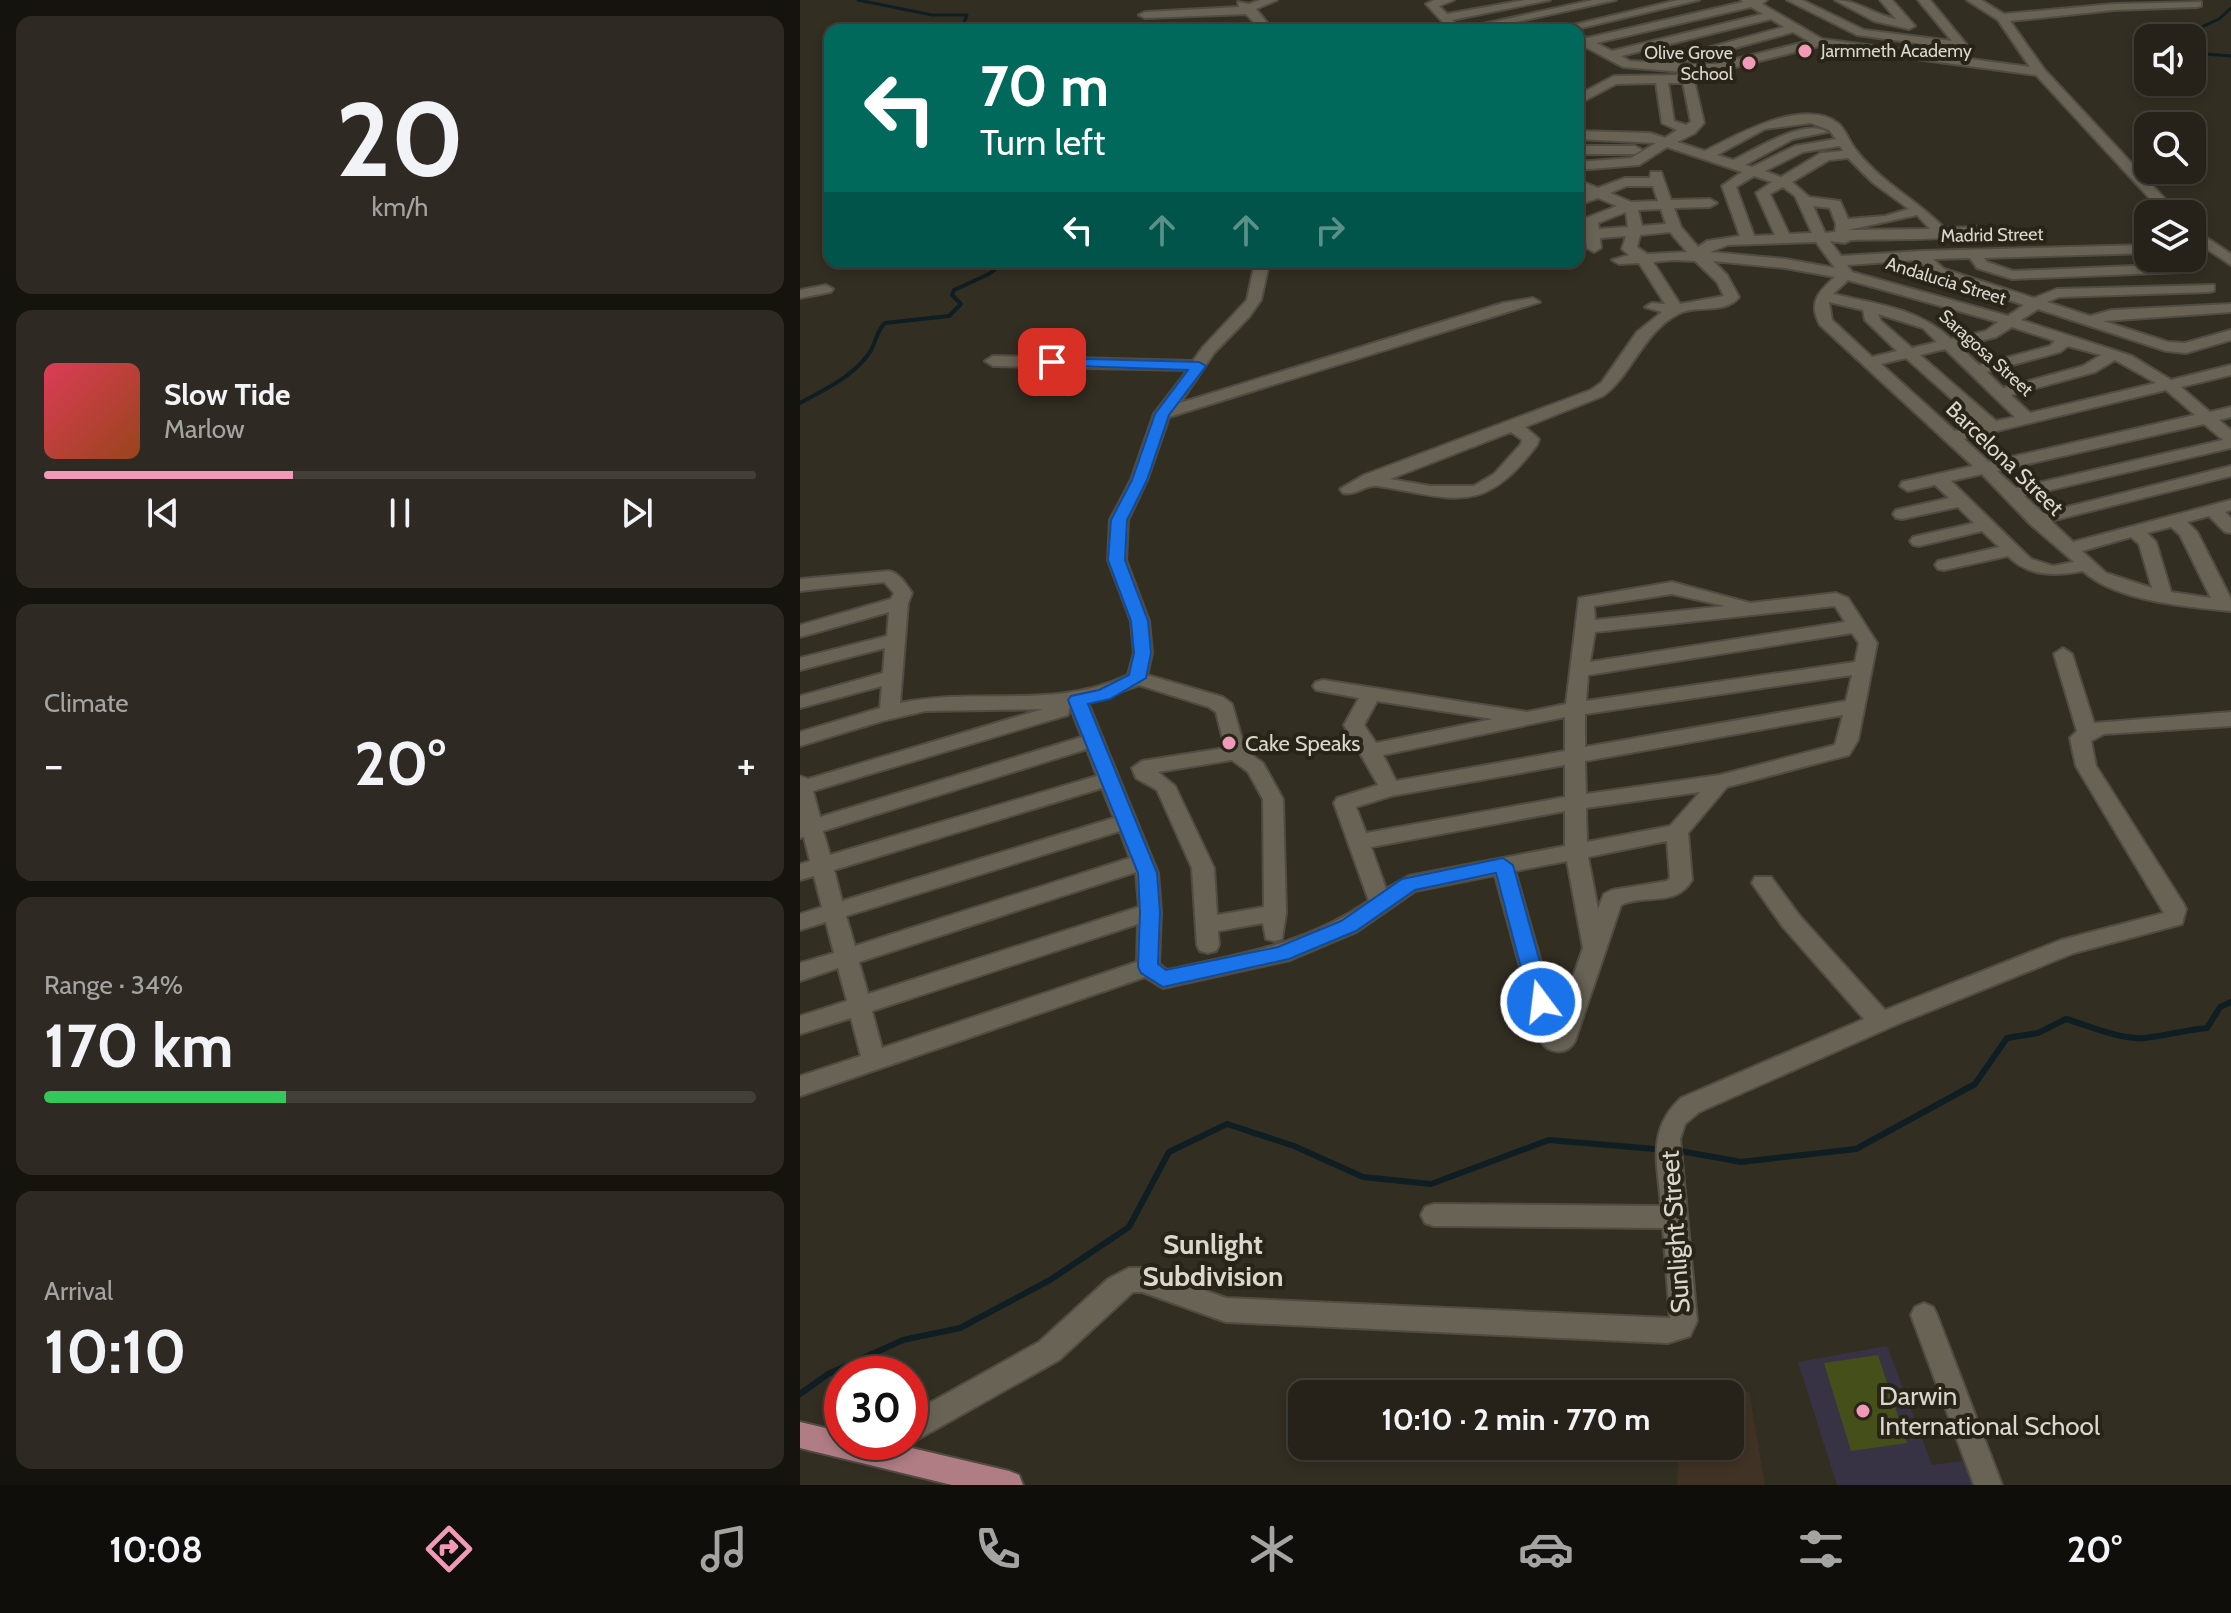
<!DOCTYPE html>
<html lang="en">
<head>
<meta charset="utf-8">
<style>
  body { margin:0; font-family:Cabin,sans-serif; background:#2e2a23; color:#f1f3f6; height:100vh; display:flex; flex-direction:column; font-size:30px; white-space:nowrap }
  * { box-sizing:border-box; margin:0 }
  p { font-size:26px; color:#a4a4a2 }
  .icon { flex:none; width:44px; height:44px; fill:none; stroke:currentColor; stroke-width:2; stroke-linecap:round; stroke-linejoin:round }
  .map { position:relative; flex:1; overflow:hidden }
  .panel { display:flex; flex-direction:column; gap:16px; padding:16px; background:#15130e; width:800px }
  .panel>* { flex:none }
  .banner { position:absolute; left:24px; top:24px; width:760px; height:244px; border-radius:16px; box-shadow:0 4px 12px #0003,0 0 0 2px #423f39; background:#00695c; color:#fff; overflow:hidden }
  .tools { position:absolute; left:1334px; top:24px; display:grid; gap:16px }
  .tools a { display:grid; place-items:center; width:72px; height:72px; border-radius:16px; background:#26221a; box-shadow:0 4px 12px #0003,0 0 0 2px #423f39; font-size:40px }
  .speed { position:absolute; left:24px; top:1356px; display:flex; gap:16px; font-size:40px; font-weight:700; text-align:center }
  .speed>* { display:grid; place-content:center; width:104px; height:104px; border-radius:50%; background:#26221a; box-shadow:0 4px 12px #0003,0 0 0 2px #423f39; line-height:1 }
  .speed .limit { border:12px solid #d22; background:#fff; color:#111 }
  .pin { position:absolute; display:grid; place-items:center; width:68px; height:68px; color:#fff; margin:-34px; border-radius:16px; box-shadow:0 4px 12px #0006 }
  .me { position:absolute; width:88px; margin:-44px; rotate:345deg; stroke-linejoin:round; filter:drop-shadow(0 0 6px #0008) }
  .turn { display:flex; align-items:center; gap:28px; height:168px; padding:0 24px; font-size:36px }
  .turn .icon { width:104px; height:104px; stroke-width:2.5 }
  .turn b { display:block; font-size:56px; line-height:68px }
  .lanes { display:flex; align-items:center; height:76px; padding:0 24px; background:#0003; justify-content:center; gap:40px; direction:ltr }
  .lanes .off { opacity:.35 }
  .big { font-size:60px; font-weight:700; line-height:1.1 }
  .panel .widget { flex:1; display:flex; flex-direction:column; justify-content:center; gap:12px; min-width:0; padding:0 28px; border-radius:16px; background:#2e2a23 }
  .panel .dial { align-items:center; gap:0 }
  .dial b { font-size:104px; line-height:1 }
  .song { display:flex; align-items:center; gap:24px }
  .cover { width:96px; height:96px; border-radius:12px; background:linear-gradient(135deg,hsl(350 70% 55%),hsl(20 70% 35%)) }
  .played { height:8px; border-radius:4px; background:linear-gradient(90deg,#f09ab7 35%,#423f39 35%) }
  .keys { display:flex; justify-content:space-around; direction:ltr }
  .heat { display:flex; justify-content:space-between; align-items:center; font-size:44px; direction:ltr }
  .charge { height:12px; border-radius:6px; background:linear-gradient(90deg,#34c759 34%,#423f39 0) }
  .trip { position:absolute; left:488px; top:1380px; width:456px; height:80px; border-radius:16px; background:#26221a; box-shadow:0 4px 12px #0003,0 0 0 2px #423f39; font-weight:700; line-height:80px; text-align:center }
  .tab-bar { display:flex; height:128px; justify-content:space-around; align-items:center; background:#0f0e0a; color:#a4a4a2 }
  .tab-bar .icon { width:56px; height:56px }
  .tab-bar .selected { color:#f09ab7 }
  .tab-bar b { font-size:36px; color:#f1f3f6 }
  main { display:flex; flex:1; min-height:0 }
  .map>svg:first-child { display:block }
</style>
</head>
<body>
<main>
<section class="panel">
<div class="widget dial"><b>20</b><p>km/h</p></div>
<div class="widget">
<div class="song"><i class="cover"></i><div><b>Slow Tide</b><p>Marlow</p></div></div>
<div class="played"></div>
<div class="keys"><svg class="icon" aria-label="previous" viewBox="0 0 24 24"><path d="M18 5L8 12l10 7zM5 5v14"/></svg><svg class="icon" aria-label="pause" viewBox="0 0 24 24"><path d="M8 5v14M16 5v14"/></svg><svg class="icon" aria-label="next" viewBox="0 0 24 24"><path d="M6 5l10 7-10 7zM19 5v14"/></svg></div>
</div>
<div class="widget"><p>Climate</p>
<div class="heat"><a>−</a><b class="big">20°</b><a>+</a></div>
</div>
<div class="widget"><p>Range · 34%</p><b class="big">170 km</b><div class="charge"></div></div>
<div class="widget"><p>Arrival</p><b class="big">10:10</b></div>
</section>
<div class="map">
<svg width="1431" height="1485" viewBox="0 0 1431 1485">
  <rect width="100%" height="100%" fill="#332e22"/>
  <path fill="#403325" d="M881 1391 949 1392 965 1485H877L879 1446H930V1394H881Z"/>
  <path fill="#373344" d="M1087 1346 1132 1465 1169 1460 1178 1485H1037L998 1362Z"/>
  <path fill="#454f19" d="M1078 1355 1107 1443 1051 1451 1024 1363Z"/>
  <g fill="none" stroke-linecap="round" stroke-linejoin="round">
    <g stroke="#0e1e22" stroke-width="3">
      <path d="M58 0 132 15H167L161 30"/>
      <path d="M1378 38 1419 19 1431 8"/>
      <path d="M1392 53 1431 56"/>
    </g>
    <path stroke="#0e1e22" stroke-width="4" d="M0 403C24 390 50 378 67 356 76 346 75 332 85 323L149 316 161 304 152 295 154 290 189 274 205 262"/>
    <g stroke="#0e1e22" stroke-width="6">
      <path d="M875 1150 941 1162 1056 1149 1175 1084 1207 1038 1238 1033 1266 1019C1290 1026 1320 1040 1345 1038 1364 1036 1386 1030 1407 1028L1420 1007 1431 1002"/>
      <path d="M0 1394 28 1374 103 1340 160 1328 250 1280 329 1227 369 1152 427 1124 494 1146 563 1177 631 1184 749 1140 855 1149"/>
    </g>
    <g stroke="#504c42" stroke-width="4">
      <g id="minor">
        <path d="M460 0H477L456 9 473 30H461L446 14 345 18 339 15 345 12 439 7 438 2 449 4Z"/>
        <path d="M654 0 639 6 647 14 725 0H750L652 20 658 27 650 30 626 4 634 0Z"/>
        <path d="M793 0H816L679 30H656Z"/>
        <path d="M878 0H899L773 30 756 29Z"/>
        <path d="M941 0H967L962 4 1022 39 1230 67 1198 20 1167 0H1181L1204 14 1314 4 1401 2V6L1397 7 1314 10 1210 21 1244 69 1379 214H1364L1236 75 1019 46 916 72 895 73 823 67 778 43V34L787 38 943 2ZM951 7 963 14 812 51 796 43ZM971 19 984 27 867 59 866 63 830 61 821 56ZM993 32 1009 41 916 64H877Z"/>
        <path d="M987 0H1002L1064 30 1152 41 1118 0H1130L1171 50 1165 54 1158 49 1057 35Z"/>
        <path d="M1035 0C1058 0 1074 15 1096 19L1080 0H1092L1115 26 1109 29 1074 21Z"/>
        <path d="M884 75 894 80 904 123 895 133 877 142 905 151C936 135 1005 96 1039 124 1046 131 1050 143 1056 150 1063 160 1073 169 1082 177 1103 195 1125 208 1144 228L1177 227 1184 231C1171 241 1075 239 1051 240L1045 243 1030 241 1041 256 1121 251 1348 245V253L1184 258 1187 262 1213 271 1381 264 1388 268 1381 272 1212 279 1177 268 1170 258 1133 259 1144 269 1234 298 1257 289 1414 285V291L1409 292 1259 297 1247 302 1290 316 1312 310 1431 304V312L1303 321 1368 342 1385 343 1431 330V340L1386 353 1366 351 1238 309 1221 320 1332 356 1371 380 1431 365V375L1381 387 1410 412 1431 407V417L1419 420 1431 430V448L1224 496 1243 513 1431 466V476L1251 521 1273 542 1431 500V510L1425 512 1431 518V533L1425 532 1409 516 1387 522 1397 532 1431 599V611C1388 607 1315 601 1283 571 1255 576 1229 577 1208 556L1144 570 1138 569 1135 565 1138 561 1199 547 1182 531 1119 546 1113 545 1110 541 1113 537 1174 523 1158 507 1102 519 1096 518 1093 514 1096 510 1149 498 1135 485 1108 491 1100 486 1102 482 1173 466 1020 325C1008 303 1018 292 1035 277L985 268 913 261 927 275 939 297C926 314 898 305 880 313 843 331 833 374 803 396L725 427 739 439 737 445C683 516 657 499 578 486 566 484 556 496 543 493L540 489 564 475 791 390 802 382 837 332 862 312 845 307 852 303 865 304 839 263 819 264 812 260 829 255 822 249 826 236 800 238 801 248 794 252 787 248 786 239H778V231L785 230 786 218 817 206 798 198 778 205V196L787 193 778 189V180L798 188 825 178H850L851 172H861L871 200 910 199 917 203 910 207 874 208 881 227 898 247 907 241 940 236 922 186 942 172 867 147 839 165 778 170V162L831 158 856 143 778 139V131L850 133 865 138 877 130 862 123 856 83 816 84 778 104V95L814 76ZM868 83H883L891 122 886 125 874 121ZM1011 123 1029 130 1036 139 995 146 952 167 945 165 993 139 1027 132C1006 117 954 150 933 160L917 155 965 129ZM1040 146 1043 151 1021 153 981 177 965 171 1003 152ZM1048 158 1073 183 1109 209 1085 216 1048 219 1040 201 1009 197 992 182 1029 160ZM954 176 972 182 956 193 975 235 954 236 936 187ZM827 186H853L858 201 831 202 810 193ZM983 187 995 196 1012 233 989 234 970 194ZM1013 206 1030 208 1036 224 1035 232 1025 233ZM861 209 866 224 842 226 838 210ZM826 212 828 227 799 229 798 223ZM1117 215 1130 229 1048 230ZM870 232 887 252 847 254 837 247 840 235ZM1016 242 1035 268 985 259 910 252 928 245ZM874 260 895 261 917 282 924 296 880 304 853 262ZM1118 260 1134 275 1224 305 1208 316 1052 272 1047 265ZM1048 280 1198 322 1186 331 1151 339C1118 308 1076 304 1033 294ZM1029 302 1063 310 1065 320 1097 351 1072 357 1032 320ZM1078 314 1123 328 1137 342 1112 348 1081 321ZM1212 327 1255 341 1250 346 1179 365 1159 346 1196 337ZM1268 346 1301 355 1283 366 1203 388 1187 372 1260 352ZM1145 349 1215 417 1196 421 1120 355ZM1106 358 1181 425 1155 431 1081 364ZM1315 360 1356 383 1230 413 1211 395 1295 372ZM1366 390 1395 415 1189 462 1164 439ZM1404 424 1423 440 1216 488 1197 471ZM711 432 722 440 721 444 694 474 674 486H630L590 479ZM1182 474 1230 524 1274 562 1253 566 1231 559 1151 481ZM1371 527 1380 535 1411 598 1371 592 1356 542 1347 533ZM1331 537 1339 544 1352 588 1306 573 1282 551Z"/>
        <path d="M778 146H835L842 150 835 154H778Z"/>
        <path d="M1392 228 1431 254V265L1392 239Z"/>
        <path d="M455 262H555L548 266 468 268 461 300 449 317 414 353 380 403 703 303 733 298 740 302 369 417 347 480 328 520 326 560 349 621 352 653 347 675 423 697 432 704 445 750 463 763 483 799 486 913 482 939 474 941 466 939 463 923 418 931 419 945 416 951 408 953 400 951 397 945 392 868 357 790 336 778 332 768 342 761 425 748 416 712 409 707 339 685 288 703 358 873 361 912 359 964 367 970C442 954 504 945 569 901L534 803 537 798 578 785 544 725 559 698 516 690 513 686 516 682 523 680 727 712 766 704 779 598 872 582 950 603 1036 593 1048 598 1077 643 1058 740 1049 755 927 787 888 833 892 880C876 908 845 893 821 905L775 1041C767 1056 748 1054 740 1040L695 875 615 891 556 932 490 960 363 988 345 977 0 1096V1076L61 1056 51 1018 0 1034V1016L47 1001 38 968 0 981V963L34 953 26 922 0 930V914L22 907 14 876 0 880V864L10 861 4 837 0 838V776L8 779 243 709 125 711 82 721 0 746V732L80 708 82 686 0 708V696L83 673 85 648 0 670V658L87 636 89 612 0 637V625L91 599 94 593 84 582 0 591V579L89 571C99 573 106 584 112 593L108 603 100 703C176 687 256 710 328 675L334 653 331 621 308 560 310 520 331 480 354 414 388 370 193 366 185 361 193 356 393 361 403 347 447 300ZM872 594 925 606 795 620 794 606ZM1035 606 1045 622 790 662 795 632ZM1052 633 1059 643 1055 662 786 701 788 675ZM1052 675 1046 701 785 747V714ZM577 701 693 719 576 743 564 725ZM270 706 282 737 20 817 13 791 268 715ZM1043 715 1035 745 920 775 786 794 785 761ZM765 717V751L596 781 583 755ZM287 749 297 776 30 855 23 831ZM432 760 448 772 463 799 464 907 417 915 414 868 375 786 358 772ZM765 765V797L566 833 556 807 591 796ZM302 788 314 818 42 901 34 870ZM900 792 870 826 787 842 786 808ZM765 811V846L609 876 586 889 571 847ZM320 831 330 858 55 946 46 916ZM867 841 870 878 867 881 812 890 804 894 798 909 788 857ZM767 861 783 948 758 1022 715 871ZM336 872 339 907 68 994 59 962ZM338 924 337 962 82 1048 72 1011Z"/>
        <path d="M26 285 33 289 31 292 0 298V290Z"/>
        <path d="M1263 648 1272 654 1294 723 1431 712V726L1304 734 1291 741 1296 766 1383 903 1386 909 1382 924 1274 953 1100 1023 899 1112 885 1124 880 1139 897 1321 890 1336 868 1343 426 1322 342 1292H333L259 1360 120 1438 110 1442V1414L239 1342 308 1279 329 1268H342L426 1298 870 1318 863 1228 634 1226 625 1223 621 1215 625 1207 634 1204 861 1206C858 1163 846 1131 881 1098L1064 1019 983 927 952 883 955 877H971L999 915 1085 1010 1261 940 1364 913 1276 766 1270 738 1277 731 1254 654Z"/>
        <path d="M1124 1303 1133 1307 1137 1315 1202 1485H1174L1111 1315 1115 1307Z"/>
      </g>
    </g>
    <g stroke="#504c42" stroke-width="4">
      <path id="major" d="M0 1422 42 1432V1442H86L209 1471 219 1475 223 1485H152L0 1448Z"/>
    </g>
    <use href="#minor" fill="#696356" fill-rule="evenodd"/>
    <use href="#major" fill="#b07d85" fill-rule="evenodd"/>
  </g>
  <path fill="#1a73e8" stroke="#114b97" stroke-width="2" d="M252 358 399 362 406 366 369 415 347 480 327 520 325 560 348 621 351 653 346 678 310 699 288 704 357 873 360 912 358 964 366 970 478 947 541 921 602 879 703 858 713 865 751 1002 748 1007H733L730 1002 696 873 615 890 556 931 489 959 363 987 341 973 338 967 340 912 338 873 268 700 271 696 299 690 329 675 334 653 331 621 308 560 311 520 332 480 355 414 388 370 247 365V359Z"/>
  <g fill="#f09ab7" stroke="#292418" stroke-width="3">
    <circle cx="1005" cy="51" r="8"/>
    <circle cx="949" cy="63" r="8"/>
    <circle cx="429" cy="743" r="8"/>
    <circle cx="1063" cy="1411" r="8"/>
  </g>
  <g text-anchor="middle" stroke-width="8" stroke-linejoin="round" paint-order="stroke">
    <g font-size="18" fill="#dad7cf" stroke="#292418" text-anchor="start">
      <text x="1021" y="57">Jarmmeth Academy</text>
      <text x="933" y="59" text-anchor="end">Olive Grove<tspan x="933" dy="21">School</tspan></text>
    </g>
    <g font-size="18" fill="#dad7cf" stroke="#292418">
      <text transform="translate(1192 235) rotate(-1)" y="6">Madrid Street</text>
      <text transform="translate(1146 281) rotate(17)" y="6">Andalucia Street</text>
      <text transform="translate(1186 353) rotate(42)" y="6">Saragosa Street</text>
    </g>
    <g font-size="22" fill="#dad7cf" stroke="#292418">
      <text transform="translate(1205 458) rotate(44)" y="8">Barcelona Street</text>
    </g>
    <g font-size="22" fill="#dad7cf" stroke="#292418" text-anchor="start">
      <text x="445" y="751">Cake Speaks</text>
    </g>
    <g font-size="26" fill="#dad7cf" stroke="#292418">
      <text transform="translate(875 1232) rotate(-94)" y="9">Sunlight Street</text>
    </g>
    <g font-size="26" fill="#dad7cf" stroke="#292418" text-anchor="start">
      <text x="1079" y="1405">Darwin<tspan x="1079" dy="30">International School</tspan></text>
    </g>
    <g font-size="28" font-weight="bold" fill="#dad7cf" stroke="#292418">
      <text x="413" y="1254">Sunlight<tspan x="413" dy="32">Subdivision</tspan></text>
    </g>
  </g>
</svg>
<div class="tools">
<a><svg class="icon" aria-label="sound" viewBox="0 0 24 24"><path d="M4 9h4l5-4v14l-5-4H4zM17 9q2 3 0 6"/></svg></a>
<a><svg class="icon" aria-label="search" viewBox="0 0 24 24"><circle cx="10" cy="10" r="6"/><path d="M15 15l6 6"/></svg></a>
<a><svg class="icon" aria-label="layers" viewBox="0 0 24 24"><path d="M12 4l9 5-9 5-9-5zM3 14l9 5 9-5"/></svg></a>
</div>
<div class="speed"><div class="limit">30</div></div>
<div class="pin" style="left:252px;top:362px;background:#d93025"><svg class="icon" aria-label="arrive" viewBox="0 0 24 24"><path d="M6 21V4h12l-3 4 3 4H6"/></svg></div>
<svg class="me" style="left:741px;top:1002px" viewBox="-20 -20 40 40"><circle r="17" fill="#1a73e8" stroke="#fff" stroke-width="3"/><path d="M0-11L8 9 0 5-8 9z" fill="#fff"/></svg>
<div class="trip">10:10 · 2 min · 770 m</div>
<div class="banner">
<div class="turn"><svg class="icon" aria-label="left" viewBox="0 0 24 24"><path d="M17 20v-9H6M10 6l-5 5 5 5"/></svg><div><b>70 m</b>Turn left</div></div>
<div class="lanes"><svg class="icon" aria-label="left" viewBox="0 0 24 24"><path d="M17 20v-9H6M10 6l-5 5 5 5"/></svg><svg class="icon off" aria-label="ahead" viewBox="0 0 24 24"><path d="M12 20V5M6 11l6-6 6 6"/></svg><svg class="icon off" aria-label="ahead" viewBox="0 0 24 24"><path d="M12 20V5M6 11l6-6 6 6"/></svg><svg class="icon off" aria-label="right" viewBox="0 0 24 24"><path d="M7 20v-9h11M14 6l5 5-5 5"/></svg></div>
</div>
</div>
</main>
<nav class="tab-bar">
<b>10:08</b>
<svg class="icon selected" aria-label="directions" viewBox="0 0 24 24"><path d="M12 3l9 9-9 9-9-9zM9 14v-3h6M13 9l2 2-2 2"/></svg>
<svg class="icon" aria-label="music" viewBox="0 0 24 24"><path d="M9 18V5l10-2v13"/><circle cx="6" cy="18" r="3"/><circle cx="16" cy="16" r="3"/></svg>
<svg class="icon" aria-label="phone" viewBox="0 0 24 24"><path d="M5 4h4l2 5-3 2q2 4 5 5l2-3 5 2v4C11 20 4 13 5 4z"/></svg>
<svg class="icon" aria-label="climate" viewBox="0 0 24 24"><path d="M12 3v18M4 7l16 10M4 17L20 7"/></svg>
<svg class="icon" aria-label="car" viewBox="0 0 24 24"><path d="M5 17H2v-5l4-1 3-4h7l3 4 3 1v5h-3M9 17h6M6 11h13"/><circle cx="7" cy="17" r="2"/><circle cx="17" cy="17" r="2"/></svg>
<svg class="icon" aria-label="filters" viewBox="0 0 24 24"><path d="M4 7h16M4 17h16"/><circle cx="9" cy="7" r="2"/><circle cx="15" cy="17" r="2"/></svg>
<b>20°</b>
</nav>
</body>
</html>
